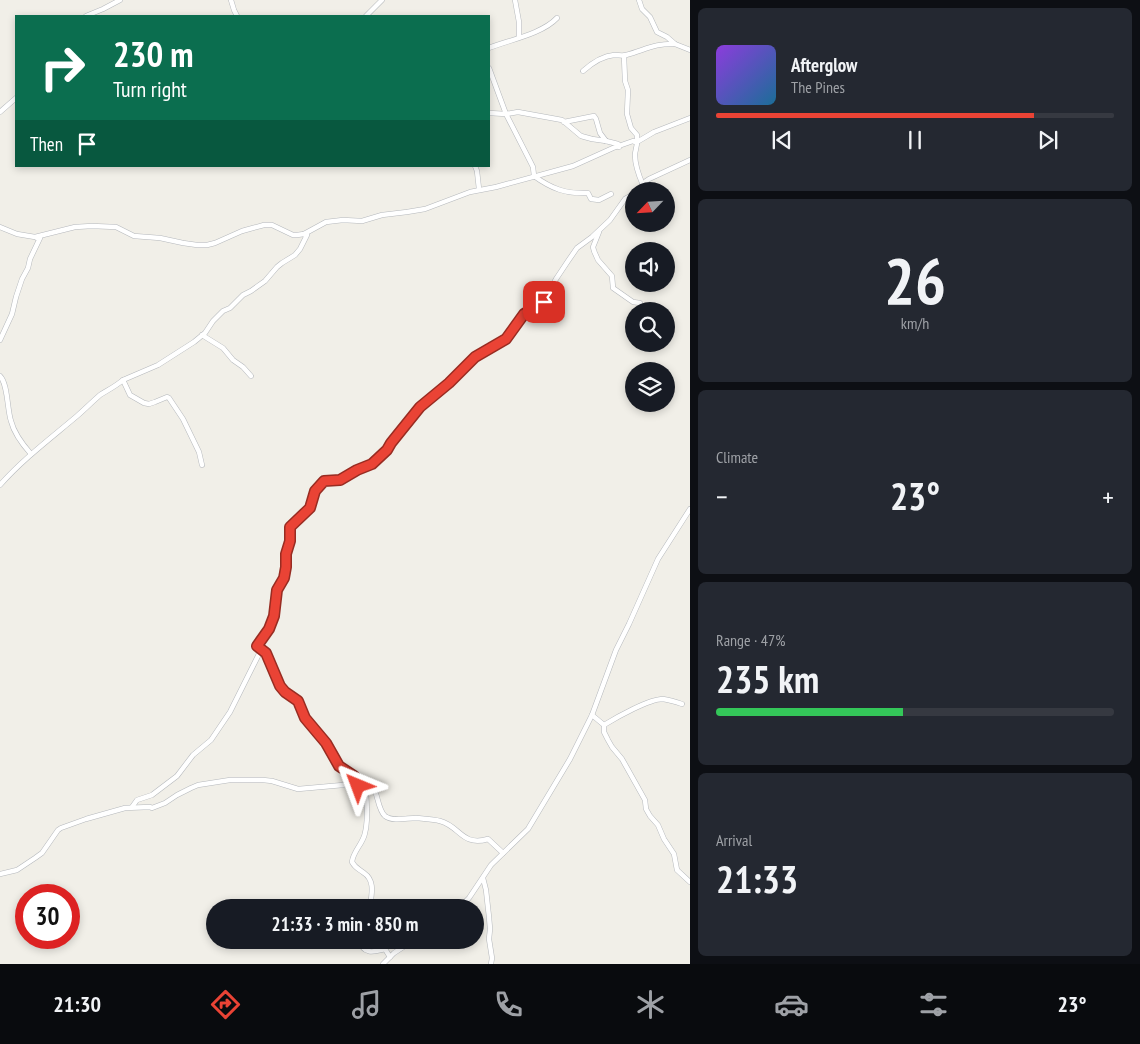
<!DOCTYPE html>
<html lang="en">
<head>
<meta charset="utf-8">
<style>
  body { margin:0; font-family:"PT Sans Narrow",sans-serif; background:#242831; color:#f1f3f6; height:100vh; display:flex; flex-direction:column; font-size:19px; white-space:nowrap }
  * { box-sizing:border-box; margin:0 }
  p { font-size:16px; color:#9ea1a6 }
  .icon { flex:none; width:28px; height:28px; fill:none; stroke:currentColor; stroke-width:2; stroke-linecap:round; stroke-linejoin:round }
  .map { position:relative; flex:1; overflow:hidden }
  .side { display:flex; flex-direction:column; gap:8px; padding:8px; background:#0d0f14; width:450px }
  .side>* { flex:none }
  .hud { position:absolute; left:15px; top:15px; width:475px; height:152px; border-radius:0px; box-shadow:0 2px 8px #0003; background:#0b6e4f; color:#fff; overflow:hidden }
  .needle { width:32px; rotate:245deg }
  .buttons { position:absolute; left:625px; top:182px; display:grid; gap:10px }
  .buttons a { display:grid; place-items:center; width:50px; height:50px; border-radius:50%; background:#171b24; box-shadow:0 2px 8px #0003; font-size:25px }
  .speed { position:absolute; left:15px; top:884px; display:flex; gap:10px; font-size:25px; font-weight:700; text-align:center }
  .speed>* { display:grid; place-content:center; width:65px; height:65px; border-radius:50%; background:#171b24; box-shadow:0 2px 8px #0003; line-height:1 }
  .speed .limit { border:8px solid #d22; background:#fff; color:#111 }
  .pin { position:absolute; display:grid; place-items:center; width:42px; height:42px; color:#fff; margin:-21px; border-radius:10px; box-shadow:0 2px 8px #0006 }
  .me { position:absolute; width:55px; margin:-28px; rotate:316deg; stroke-linejoin:round; filter:drop-shadow(0 0 4px #0008) }
  .turn { display:flex; align-items:center; gap:18px; height:105px; padding:0 15px; font-size:22px }
  .turn .icon { width:65px; height:65px; stroke-width:2.5 }
  .turn b { display:block; font-size:35px; line-height:42px }
  .then { display:flex; align-items:center; height:48px; padding:0 15px; background:#0003; gap:10px; font-size:19px }
  .big { font-size:38px; font-weight:600; line-height:1.1 }
  .side .card { flex:1; display:flex; flex-direction:column; justify-content:center; gap:8px; min-width:0; padding:0 18px; border-radius:8px; background:#242831 }
  .side .dial { align-items:center; gap:0 }
  .dial b { font-size:65px; line-height:1 }
  .song { display:flex; align-items:center; gap:15px }
  .cover { width:60px; height:60px; border-radius:8px; background:linear-gradient(135deg,hsl(270 70% 55%),hsl(200 70% 35%)) }
  .played { height:5px; border-radius:2px; background:linear-gradient(90deg,#ea4335 80%,#363941 80%) }
  .keys { display:flex; justify-content:space-around; direction:ltr }
  .heat { display:flex; justify-content:space-between; align-items:center; font-size:28px; direction:ltr }
  .charge { height:8px; border-radius:4px; background:linear-gradient(90deg,#34c759 47%,#363941 0) }
  .trip { position:absolute; left:206px; top:899px; width:278px; height:50px; border-radius:25px; background:#171b24; box-shadow:0 2px 8px #0003; font-weight:600; line-height:50px; text-align:center }
  .menu { display:flex; height:80px; justify-content:space-around; align-items:center; background:#090b0e; color:#9ea1a6 }
  .menu .icon { width:35px; height:35px }
  .menu .on { color:#ea4335 }
  .menu b { font-size:22px; color:#f1f3f6 }
  main { display:flex; flex:1; min-height:0 }
  .map>svg:first-child { display:block }
</style>
</head>
<body>
<main>
<div class="map">
<svg width="690" height="964" viewBox="0 0 690 964">
  <rect width="100%" height="100%" fill="#f1efe8"/>
  <g fill="none" stroke-linecap="round" stroke-linejoin="round">
    <g stroke="#b5b8bc" stroke-width="5.5">
      <g id="street">
        <path d="M231 0 234 10 237 16"/>
        <path d="M515 0 519 22V37"/>
        <path d="M639 0 642 9 650 17 657 32 667 37 675 44 690 50"/>
        <path d="M86 16 103 9 120 0"/>
        <path d="M366 16 382 0"/>
        <path d="M489 48C509 40 542 34 557 18"/>
        <path d="M624 56 625 81 628 90 627 114 631 128 637 135V142"/>
        <path d="M489 68 506 114 530 161 533 167 534 176C552 189 566 194 588 193L591 199 599 200 611 194"/>
        <path d="M583 71C592 63 602 56 614 55 619 55 622 56 626 55 645 50 655 43 675 44"/>
        <path d="M0 112 16 98"/>
        <path d="M489 113 506 114 518 112 562 120 581 136 592 139 606 141 618 144 619 147"/>
        <path d="M564 122 594 116 596 119 600 133 606 141"/>
        <path d="M635 142H637C637 147 635 151 635 155 635 165 639 176 643 185"/>
        <path d="M475 166 477 171 479 189"/>
        <path d="M638 191 646 181 649 179 690 160"/>
        <path d="M0 227 17 234 35 237 75 227 92 226 116 227 134 236 160 238 183 243 197 245H207L215 243 242 231 264 225H272L293 235H297L304 234 326 222 343 220 362 221 382 215 407 212 425 209 470 192 496 187 573 166 613 148 633 141 637 142 654 132 690 118"/>
        <path d="M599 232 593 247 594 251 598 260 612 276 613 288 633 302 640 303"/>
        <path d="M202 335 223 348 233 360 243 367 251 376"/>
        <path d="M0 340 12 314 16 297 22 279 28 268 30 259 40 238H37"/>
        <path d="M0 376C8 384 7 409 11 421 14 433 23 445 31 454"/>
        <path d="M123 380 130 395 144 403 149 404 155 402 167 397 169 398 183 419 199 452 202 465"/>
        <path d="M0 485C23 459 51 438 77 416 85 409 92 402 100 395 108 390 116 386 123 380L158 365 194 342 205 333 213 321 223 311 230 308 243 295 251 291 265 281 277 267 282 263 295 255 300 249 307 235 304 234"/>
        <path d="M258 647C274 659 272 671 281 687 285 694 293 696 298 702 303 707 303 714 306 720 311 728 318 734 324 740 329 747 331 754 335 761 341 772 357 773 358 786"/>
        <path d="M592 715 604 725V732L608 740 612 747 622 759 645 800 646 809 650 816 658 825 664 839 674 854 677 870 690 882"/>
        <path d="M604 725C617 717 649 699 663 699 670 700 676 702 682 704"/>
        <path d="M366 788C366 802 369 819 365 833 363 844 353 851 352 862 355 868 359 869 364 873 376 881 371 896 370 908"/>
        <path d="M132 807 137 800 152 795 177 776 193 755 211 740 230 712 259 654 257 646 269 629 274 616 277 590 284 578 286 567V554L290 541V527L309 508 315 491 324 481 340 480 357 470 372 464 387 450 391 443 419 407 449 383 475 357 506 339 525 315 544 302 556 279 568 261 577 248 592 237 610 220 625 199 634 194"/>
        <path d="M0 874 17 870 35 858 42 853 58 830 61 828 86 819 125 808 150 807 152 808 165 803 177 795 191 788 198 785 230 780H263L272 781 298 789 343 785 358 786 361 787 373 789 375 791C378 798 379 811 385 816 393 822 407 818 416 818 424 819 432 819 440 821 460 826 462 847 488 839L503 853"/>
        <path d="M483 878 486 890 489 917 490 929 489 939 492 958 491 964"/>
        <path d="M459 908 469 898 491 865 528 829 570 759 592 715 616 650 629 624 658 559 690 509"/>
        <path d="M360 940C362 955 374 952 385 949L390 957"/>
        <path d="M383 964 394 953 414 940"/>
      </g>
    </g>
    <use href="#street" stroke="#fff" stroke-width="4.5"/>
  </g>
  <g fill="none" stroke-linecap="round" stroke-linejoin="round">
    <g stroke="#982c22" stroke-width="12">
      <path id="route" d="M358 786V781L354 776 339 766 326 743 305 718 298 701 285 692 280 686 266 653 257 646 269 629 274 616 277 590 284 578 286 567V554L290 541V527L310 508 315 491 324 481 340 480 357 470 372 464 387 450 391 443 420 407 449 383 475 357 506 339 524 314 544 302"/>
    </g>
    <use href="#route" stroke="#ea4335" stroke-width="9"/>
  </g>
</svg>
<div class="buttons">
<a><svg class="needle" viewBox="-14 -14 28 28"><path d="M0-13l5 13h-10z" fill="#e53935"/><path d="M0 13l5-13h-10z" fill="#9ea1a6"/></svg></a>
<a><svg class="icon" aria-label="sound" viewBox="0 0 24 24"><path d="M4 9h4l5-4v14l-5-4H4zM17 9q2 3 0 6"/></svg></a>
<a><svg class="icon" aria-label="search" viewBox="0 0 24 24"><circle cx="10" cy="10" r="6"/><path d="M15 15l6 6"/></svg></a>
<a><svg class="icon" aria-label="layers" viewBox="0 0 24 24"><path d="M12 4l9 5-9 5-9-5zM3 14l9 5 9-5"/></svg></a>
</div>
<div class="speed"><div class="limit">30</div></div>
<div class="pin" style="left:544px;top:302px;background:#d93025"><svg class="icon" aria-label="arrive" viewBox="0 0 24 24"><path d="M6 21V4h12l-3 4 3 4H6"/></svg></div>
<svg class="me" style="left:358px;top:786px" viewBox="-20 -20 40 40"><path d="M0-17L14 15 0 8-14 15z" fill="#ea4335" stroke="#fff" stroke-width="4"/></svg>
<div class="trip">21:33 · 3 min · 850 m</div>
<div class="hud">
<div class="turn"><svg class="icon" aria-label="right" viewBox="0 0 24 24"><path d="M7 20v-9h11M14 6l5 5-5 5"/></svg><div><b>230 m</b>Turn right</div></div>
<div class="then">Then<svg class="icon" aria-label="arrive" viewBox="0 0 24 24"><path d="M6 21V4h12l-3 4 3 4H6"/></svg></div>
</div>
</div>
<section class="side">
<div class="card">
<div class="song"><i class="cover"></i><div><b>Afterglow</b><p>The Pines</p></div></div>
<div class="played"></div>
<div class="keys"><svg class="icon" aria-label="previous" viewBox="0 0 24 24"><path d="M18 5L8 12l10 7zM5 5v14"/></svg><svg class="icon" aria-label="pause" viewBox="0 0 24 24"><path d="M8 5v14M16 5v14"/></svg><svg class="icon" aria-label="next" viewBox="0 0 24 24"><path d="M6 5l10 7-10 7zM19 5v14"/></svg></div>
</div>
<div class="card dial"><b>26</b><p>km/h</p></div>
<div class="card"><p>Climate</p>
<div class="heat"><a>−</a><b class="big">23°</b><a>+</a></div>
</div>
<div class="card"><p>Range · 47%</p><b class="big">235 km</b><div class="charge"></div></div>
<div class="card"><p>Arrival</p><b class="big">21:33</b></div>
</section>
</main>
<nav class="menu">
<b>21:30</b>
<svg class="icon on" aria-label="directions" viewBox="0 0 24 24"><path d="M12 3l9 9-9 9-9-9zM9 14v-3h6M13 9l2 2-2 2"/></svg>
<svg class="icon" aria-label="music" viewBox="0 0 24 24"><path d="M9 18V5l10-2v13"/><circle cx="6" cy="18" r="3"/><circle cx="16" cy="16" r="3"/></svg>
<svg class="icon" aria-label="phone" viewBox="0 0 24 24"><path d="M5 4h4l2 5-3 2q2 4 5 5l2-3 5 2v4C11 20 4 13 5 4z"/></svg>
<svg class="icon" aria-label="climate" viewBox="0 0 24 24"><path d="M12 3v18M4 7l16 10M4 17L20 7"/></svg>
<svg class="icon" aria-label="car" viewBox="0 0 24 24"><path d="M5 17H2v-5l4-1 3-4h7l3 4 3 1v5h-3M9 17h6M6 11h13"/><circle cx="7" cy="17" r="2"/><circle cx="17" cy="17" r="2"/></svg>
<svg class="icon" aria-label="filters" viewBox="0 0 24 24"><path d="M4 7h16M4 17h16"/><circle cx="9" cy="7" r="2"/><circle cx="15" cy="17" r="2"/></svg>
<b>23°</b>
</nav>
</body>
</html>
